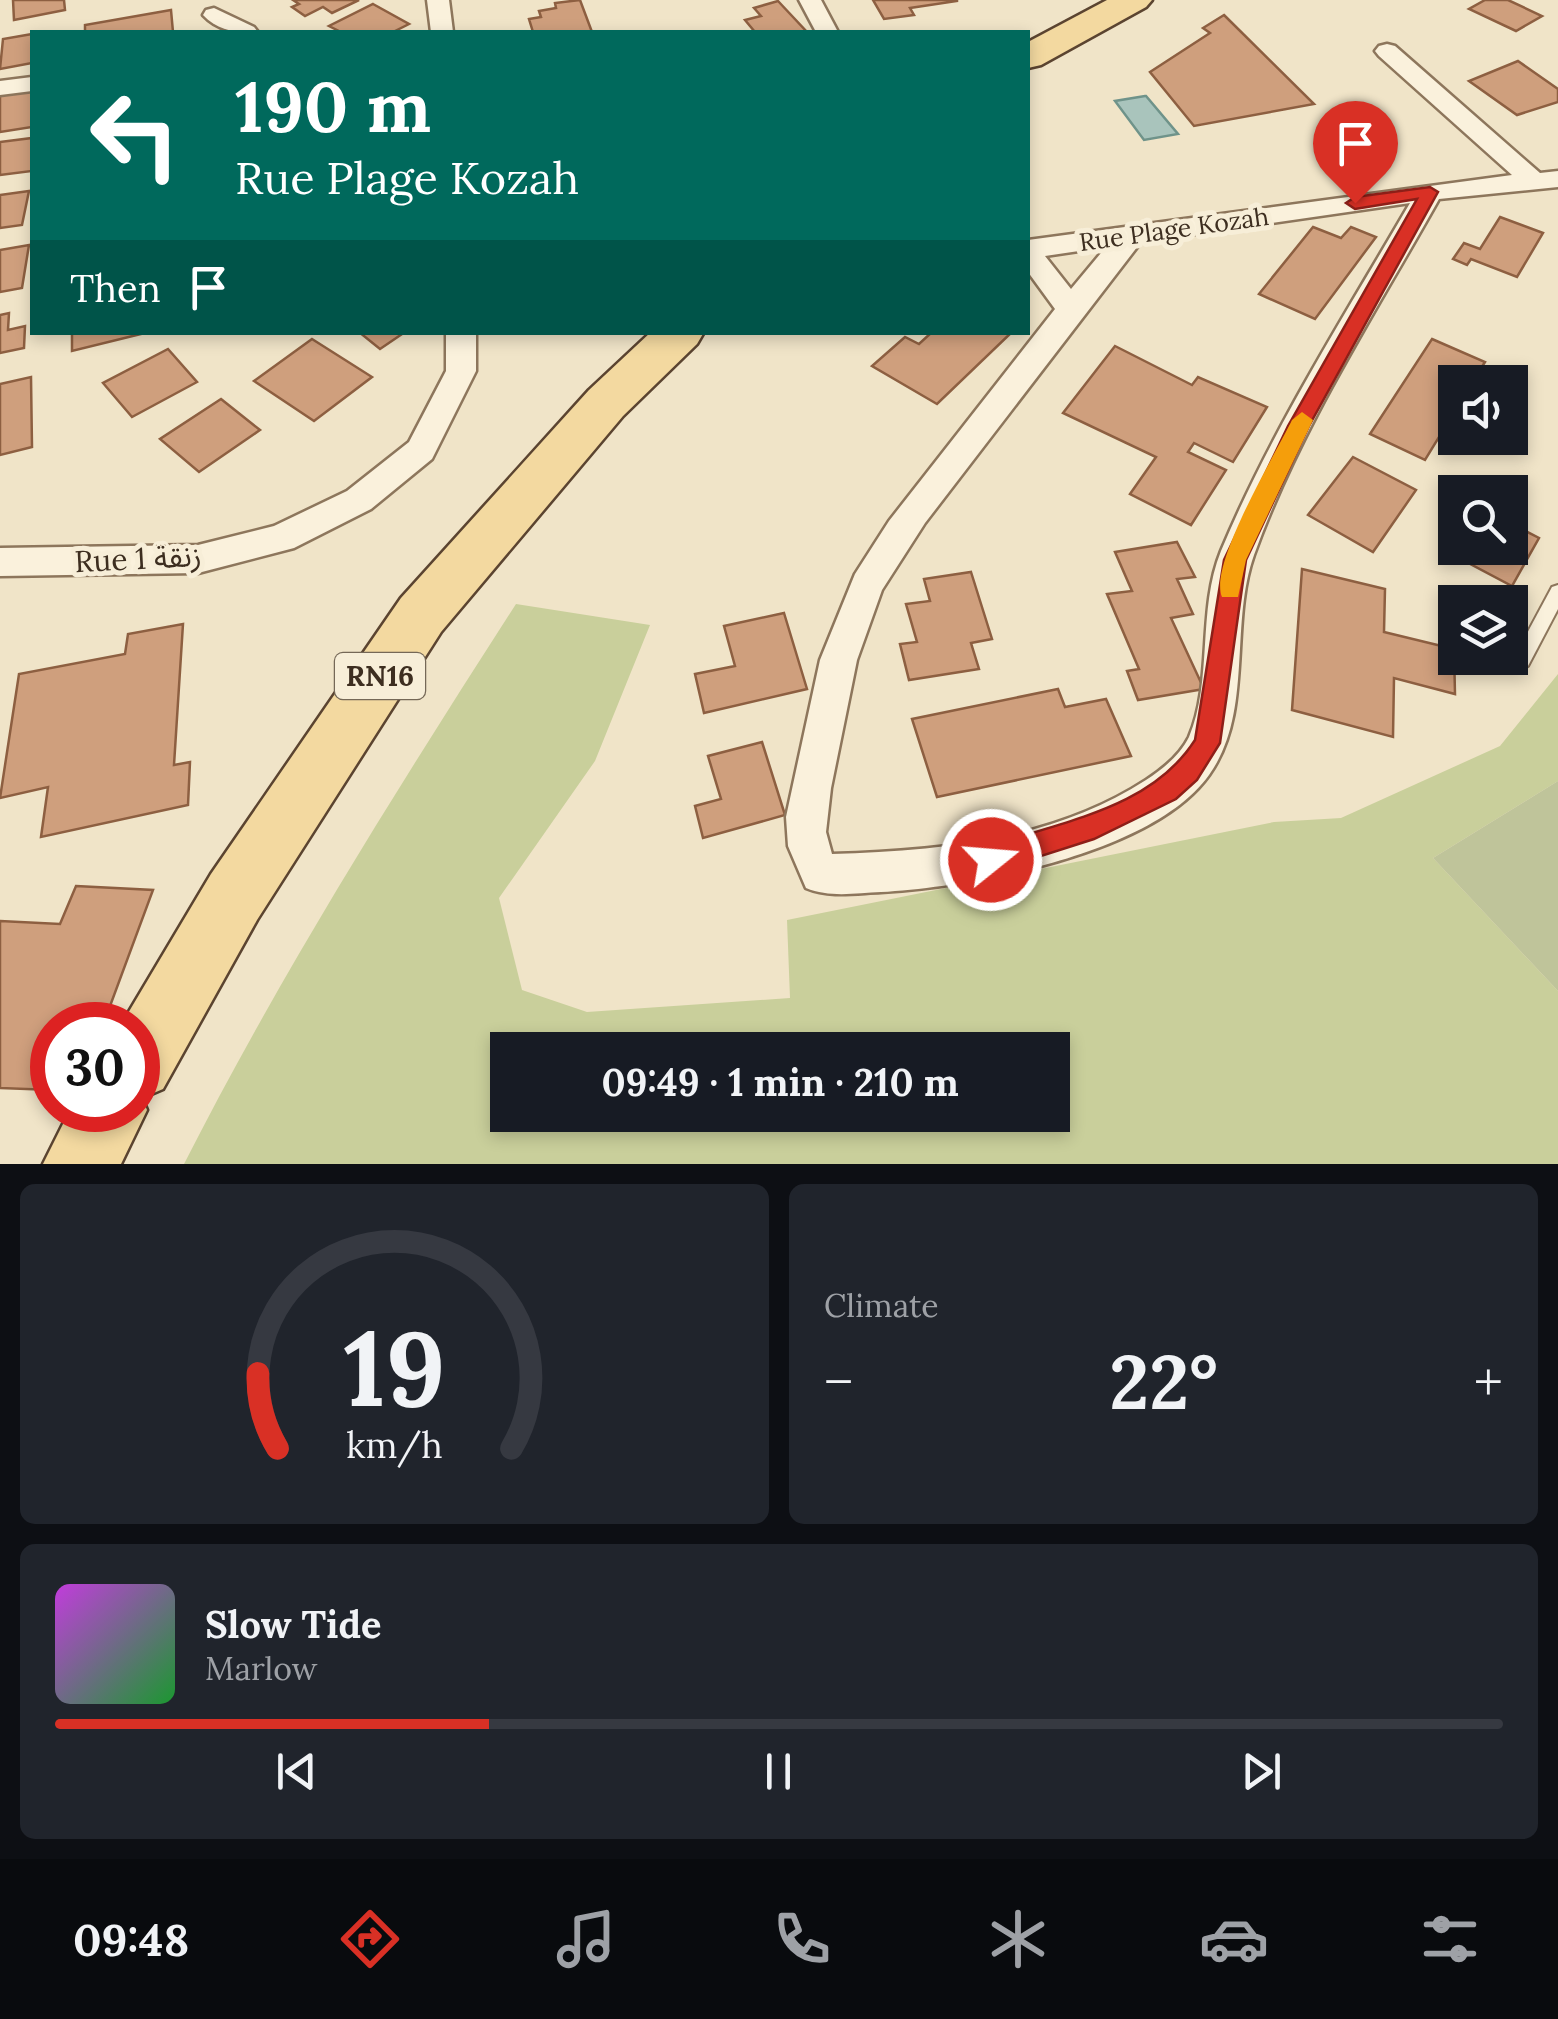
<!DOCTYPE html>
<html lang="en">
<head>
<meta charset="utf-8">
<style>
  body { margin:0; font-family:Lora,"Noto Sans Arabic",serif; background:#20242c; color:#f1f3f6; height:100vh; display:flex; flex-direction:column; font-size:38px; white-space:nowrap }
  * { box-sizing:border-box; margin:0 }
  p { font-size:32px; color:#9ea1a6 }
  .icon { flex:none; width:55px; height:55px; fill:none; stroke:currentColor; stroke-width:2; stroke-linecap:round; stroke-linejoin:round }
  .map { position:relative; height:1164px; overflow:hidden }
  .sheet { display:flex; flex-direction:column; gap:20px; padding:20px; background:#0d0f14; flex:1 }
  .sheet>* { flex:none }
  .guide { position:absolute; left:30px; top:30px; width:1000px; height:305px; border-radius:0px; box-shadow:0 5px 15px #0003; background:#00695c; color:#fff; overflow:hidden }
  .buttons { position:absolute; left:1438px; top:365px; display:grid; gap:20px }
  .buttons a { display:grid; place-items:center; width:90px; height:90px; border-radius:0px; background:#171b24; box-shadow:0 5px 15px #0003; font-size:50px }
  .speed { position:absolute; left:30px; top:1002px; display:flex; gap:20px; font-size:50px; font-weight:700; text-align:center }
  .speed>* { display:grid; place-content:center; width:130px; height:130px; border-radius:50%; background:#171b24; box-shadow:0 5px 15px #0003; line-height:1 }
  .speed .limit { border:15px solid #d22; background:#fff; color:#111 }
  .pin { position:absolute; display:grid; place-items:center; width:85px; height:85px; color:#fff; margin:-102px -42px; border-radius:50% 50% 50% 0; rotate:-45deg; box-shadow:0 0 10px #0007 }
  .pin .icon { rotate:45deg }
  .me { position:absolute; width:110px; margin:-55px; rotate:73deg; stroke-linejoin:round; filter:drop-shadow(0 0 8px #0008) }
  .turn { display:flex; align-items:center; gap:35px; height:210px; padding:0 40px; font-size:45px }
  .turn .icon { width:130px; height:130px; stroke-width:2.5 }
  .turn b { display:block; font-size:70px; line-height:85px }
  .then { display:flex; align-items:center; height:95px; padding:0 40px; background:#0003; gap:20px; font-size:38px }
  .big { font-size:75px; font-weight:700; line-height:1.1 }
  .sheet .tile { flex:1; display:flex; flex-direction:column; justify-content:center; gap:15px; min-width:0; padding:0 35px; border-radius:15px; background:#20242c }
  .sheet .dial { align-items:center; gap:0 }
  .dial svg { height:260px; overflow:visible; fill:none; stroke:#363941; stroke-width:7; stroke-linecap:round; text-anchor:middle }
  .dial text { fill:#f1f3f6; stroke:none }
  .song { display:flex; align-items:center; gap:30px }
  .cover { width:120px; height:120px; border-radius:15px; background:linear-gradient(135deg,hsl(290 70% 55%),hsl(130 70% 35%)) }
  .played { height:10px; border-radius:5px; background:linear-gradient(90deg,#d93025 30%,#363941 30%) }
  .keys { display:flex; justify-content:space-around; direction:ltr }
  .heat { display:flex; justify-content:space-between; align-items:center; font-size:55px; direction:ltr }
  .sheet .tiles { flex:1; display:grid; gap:20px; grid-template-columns:1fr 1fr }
  .tile:last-child { grid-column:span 2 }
  .trip { position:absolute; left:490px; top:1032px; width:580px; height:100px; border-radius:0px; background:#171b24; box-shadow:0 5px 15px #0003; font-weight:700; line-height:100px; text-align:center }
  .menu { display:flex; height:160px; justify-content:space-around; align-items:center; background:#090b0e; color:#9ea1a6 }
  .menu .icon { width:70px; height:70px }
  .menu .active { color:#d93025 }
  .menu b { font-size:45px; color:#f1f3f6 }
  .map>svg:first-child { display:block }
</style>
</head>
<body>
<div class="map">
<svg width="1558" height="1164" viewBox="0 0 1558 1164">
  <rect width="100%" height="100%" fill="#f0e4c8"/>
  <path fill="#c9cf9b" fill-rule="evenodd" d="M516 604 650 625 595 761 499 898 522 990 587 1012 790 998 787 920 1274 822 1341 818 1500 746 1558 674V781L1433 858 1558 991V1164H184C282 971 399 786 516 604ZM508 1050H1052V1115H508Z"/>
  <path fill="#bfc49a" d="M1558 781V991L1433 858Z"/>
  <path fill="#a9c4bc" stroke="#6f938a" stroke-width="2.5" d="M1145 96H1146L1178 134 1144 140 1115 101Z"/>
  <g fill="#cf9f7d" stroke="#8d5f41" stroke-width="2.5">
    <path d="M13 0H64L65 10 14 20Z"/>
    <path d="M293 0H359L332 13 323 7 305 16 292 7 299 4Z"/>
    <path d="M580 0 592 32H533L529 19 541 17 539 11 556 8 555 3Z"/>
    <path d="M873 0H957V1L910 8 914 15 884 19Z"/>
    <path d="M1485 0H1508L1542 16 1516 31 1469 9Z"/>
    <path d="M778 1 807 32H755L745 20 761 16 754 8Z"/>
    <path d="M373 4 409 24 393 32H341L329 26Z"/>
    <path d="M171 10 173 32H85V25Z"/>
    <path d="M1224 15 1314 104 1194 126 1150 72 1210 33 1203 28Z"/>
    <path d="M32 34V63L0 69 3 39Z"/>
    <path d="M1518 61 1558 89V102L1517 115 1469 81Z"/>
    <path d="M32 89V127L0 132V95Z"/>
    <path d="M32 138V171L0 175V142Z"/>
    <path d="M29 191 22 225 0 228V195Z"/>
    <path d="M1500 217 1543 233 1517 277 1471 259 1467 265 1453 259 1464 243 1480 249Z"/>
    <path d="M1313 227 1341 238 1351 227 1376 237 1315 319 1259 294Z"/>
    <path d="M29 245 22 288 0 292V250Z"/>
    <path d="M9 313 8 330 25 326 24 348 0 353V315Z"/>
    <path d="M72 332H149L72 351Z"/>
    <path d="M359 332H405L380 349Z"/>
    <path d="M932 332H1012L937 404 872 366 905 337 919 344Z"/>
    <path d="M312 339 372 377 314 421 254 381Z"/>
    <path d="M1432 339 1485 362 1472 382H1455V411L1425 460 1370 434Z"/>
    <path d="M1115 346 1192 385 1198 377 1267 407 1233 462 1194 443 1188 452 1226 470 1191 525 1130 494 1156 457 1063 413Z"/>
    <path d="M168 349 197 382 132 417 103 383Z"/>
    <path d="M31 377 32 447 0 455V384Z"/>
    <path d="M221 399 260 430 199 472 160 439Z"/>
    <path d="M1353 457 1416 490 1373 552 1308 515Z"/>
    <path d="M1510 523 1539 538 1512 586 1442 549 1455 529V548H1510Z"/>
    <path d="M1177 542 1195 577 1177 579 1193 614 1171 618 1204 689 1138 700 1127 671 1139 669 1107 594 1132 591 1115 552Z"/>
    <path d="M1302 569 1385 589 1384 632 1454 649 1455 694 1394 678 1393 737 1292 710Z"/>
    <path d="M971 572 992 639 971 643 979 669 909 680 900 644 917 642 906 604 930 601 924 579Z"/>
    <path d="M784 613 807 689 704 713 695 674 735 666 724 626Z"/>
    <path d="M183 624 174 765 190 762 188 805 41 837 48 787 0 798 19 674 125 654 128 634Z"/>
    <path d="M1058 689 1065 707 1106 699 1131 756 937 797 912 719Z"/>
    <path d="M762 742 785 815 703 838 695 806 721 799 708 756Z"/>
    <path d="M76 886 153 890 103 1025H52V1090L0 1088V921L60 924Z"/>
  </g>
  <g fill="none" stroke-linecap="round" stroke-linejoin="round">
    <g stroke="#8d765c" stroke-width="4">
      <path id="service" d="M1558 585V609L1528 666 1522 668 1516 666 1513 660 1516 654 1552 587Z"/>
    </g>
    <g stroke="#8d765c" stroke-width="5">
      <g id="minor">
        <path d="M427 0H449L453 32H431Z"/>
        <path d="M799 0H821L838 32H816Z"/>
        <path d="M214 8 254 27 258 32C236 33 218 31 203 15L206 10Z"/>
        <path d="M1387 44 1395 46 1540 173 1558 171V187L1439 199C1374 315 1299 430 1254 555 1229 625 1254 712 1209 775 1153 854 971 887 881 892 856 893 830 898 806 888L788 846 786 817 820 660 855 574 889 521 1055 309 1028 272V240L1512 175 1379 56 1375 51 1379 46ZM1410 203C1344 317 1272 429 1221 551 1197 610 1213 681 1189 737 1180 755 1163 769 1146 780 1054 840 940 851 832 854L826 832 831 788 857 660 882 590 925 523 1141 242ZM1106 247 1071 289 1045 256Z"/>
        <path d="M32 77V91L0 95V81Z"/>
        <path d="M446 332H476V371L432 459 371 509 294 548 198 573 0 576V548L198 545 274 526 347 491 409 442 446 371Z"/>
      </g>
    </g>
    <g stroke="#5b4430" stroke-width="5">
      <g id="primary">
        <path d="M1107 0H1152L1146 7 1041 65 1028 68V42Z"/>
        <path d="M651 332H704L697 344 623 416 441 632 257 920 163 1089 142 1098 147 1110 121 1164H43L70 1110H138V1025H121L211 874 401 598 589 390Z"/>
      </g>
    </g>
    <use href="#service" fill="#faf1dc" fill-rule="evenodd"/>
    <use href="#minor" fill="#faf1dc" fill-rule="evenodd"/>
    <use href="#primary" fill="#f3d9a0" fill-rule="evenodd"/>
  </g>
  <path fill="#d93025" stroke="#8d1f18" stroke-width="2.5" d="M1430 187 1438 192 1309 426 1246 560 1220 743 1197 780 1176 799 1094 839 991 872 981 869 977 860 981 850C1056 821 1149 812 1195 740L1224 560 1288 426 1417 199 1355 209 1346 203 1355 197Z"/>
  <path fill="#f59e0b" d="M1302 412 1313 420 1246 560 1238 597H1222C1208 565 1276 453 1292 420Z"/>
  <g text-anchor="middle" stroke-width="10" stroke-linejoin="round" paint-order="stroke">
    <g font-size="25" fill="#3d2e20" stroke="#f7eed8">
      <text transform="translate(1174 229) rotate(-8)" y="9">Rue Plage Kozah</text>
    </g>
    <rect fill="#f7eed8" stroke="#756857" stroke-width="2.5" x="335" y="653" width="90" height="46" rx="8"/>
    <g font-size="28" font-weight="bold" fill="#3d2e20">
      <text x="380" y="686">RN16</text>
    </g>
    <g font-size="30" fill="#3d2e20" stroke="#f7eed8">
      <text transform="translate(138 559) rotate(-3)" y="10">Rue 1 زنقة</text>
    </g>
  </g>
</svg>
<div class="buttons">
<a><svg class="icon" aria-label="sound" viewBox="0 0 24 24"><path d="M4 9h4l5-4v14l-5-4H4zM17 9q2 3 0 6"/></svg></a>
<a><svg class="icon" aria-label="search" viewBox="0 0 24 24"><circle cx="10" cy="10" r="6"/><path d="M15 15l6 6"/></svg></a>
<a><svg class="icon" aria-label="layers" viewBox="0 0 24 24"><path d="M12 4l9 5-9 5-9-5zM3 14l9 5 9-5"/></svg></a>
</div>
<div class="speed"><div class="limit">30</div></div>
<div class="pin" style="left:1355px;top:203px;background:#d93025"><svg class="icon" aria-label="arrive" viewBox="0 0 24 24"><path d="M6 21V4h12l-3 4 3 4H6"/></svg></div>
<svg class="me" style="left:991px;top:860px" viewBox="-20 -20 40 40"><circle r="17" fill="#d93025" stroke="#fff" stroke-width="3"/><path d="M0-11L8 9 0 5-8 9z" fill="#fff"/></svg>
<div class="trip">09:49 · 1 min · 210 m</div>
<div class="guide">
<div class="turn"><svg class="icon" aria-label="left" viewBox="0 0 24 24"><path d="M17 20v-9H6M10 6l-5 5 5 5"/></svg><div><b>190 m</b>Rue Plage Kozah</div></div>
<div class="then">Then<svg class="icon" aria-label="arrive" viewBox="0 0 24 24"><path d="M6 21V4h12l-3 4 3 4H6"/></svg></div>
</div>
</div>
<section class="sheet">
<div class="tiles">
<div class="tile dial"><svg viewBox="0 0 100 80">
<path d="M14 69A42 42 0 1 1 86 69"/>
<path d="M14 69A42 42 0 0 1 8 46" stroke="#d93025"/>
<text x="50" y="56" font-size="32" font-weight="700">19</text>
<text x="50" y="72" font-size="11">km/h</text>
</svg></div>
<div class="tile"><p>Climate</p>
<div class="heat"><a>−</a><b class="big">22°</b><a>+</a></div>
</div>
<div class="tile">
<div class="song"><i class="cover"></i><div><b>Slow Tide</b><p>Marlow</p></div></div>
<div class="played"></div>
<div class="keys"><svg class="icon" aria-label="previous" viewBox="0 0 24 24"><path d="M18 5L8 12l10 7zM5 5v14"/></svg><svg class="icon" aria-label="pause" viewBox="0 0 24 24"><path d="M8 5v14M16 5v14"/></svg><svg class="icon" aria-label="next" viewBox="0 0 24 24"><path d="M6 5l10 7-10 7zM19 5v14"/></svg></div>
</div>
</div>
</section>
<nav class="menu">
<b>09:48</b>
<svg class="icon active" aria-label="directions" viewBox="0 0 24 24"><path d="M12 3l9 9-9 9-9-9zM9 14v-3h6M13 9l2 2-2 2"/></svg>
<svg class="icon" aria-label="music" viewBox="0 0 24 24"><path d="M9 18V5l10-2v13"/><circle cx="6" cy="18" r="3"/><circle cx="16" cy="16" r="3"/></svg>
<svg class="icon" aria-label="phone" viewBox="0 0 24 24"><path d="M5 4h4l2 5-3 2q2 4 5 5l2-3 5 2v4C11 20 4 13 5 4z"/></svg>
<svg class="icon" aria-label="climate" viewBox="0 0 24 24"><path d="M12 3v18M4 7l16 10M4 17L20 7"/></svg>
<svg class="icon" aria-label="car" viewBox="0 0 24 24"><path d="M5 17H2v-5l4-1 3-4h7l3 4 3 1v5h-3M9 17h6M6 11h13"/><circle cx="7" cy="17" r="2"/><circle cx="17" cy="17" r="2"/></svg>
<svg class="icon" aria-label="filters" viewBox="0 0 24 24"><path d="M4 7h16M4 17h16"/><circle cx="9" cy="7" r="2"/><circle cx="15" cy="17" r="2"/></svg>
</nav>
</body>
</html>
